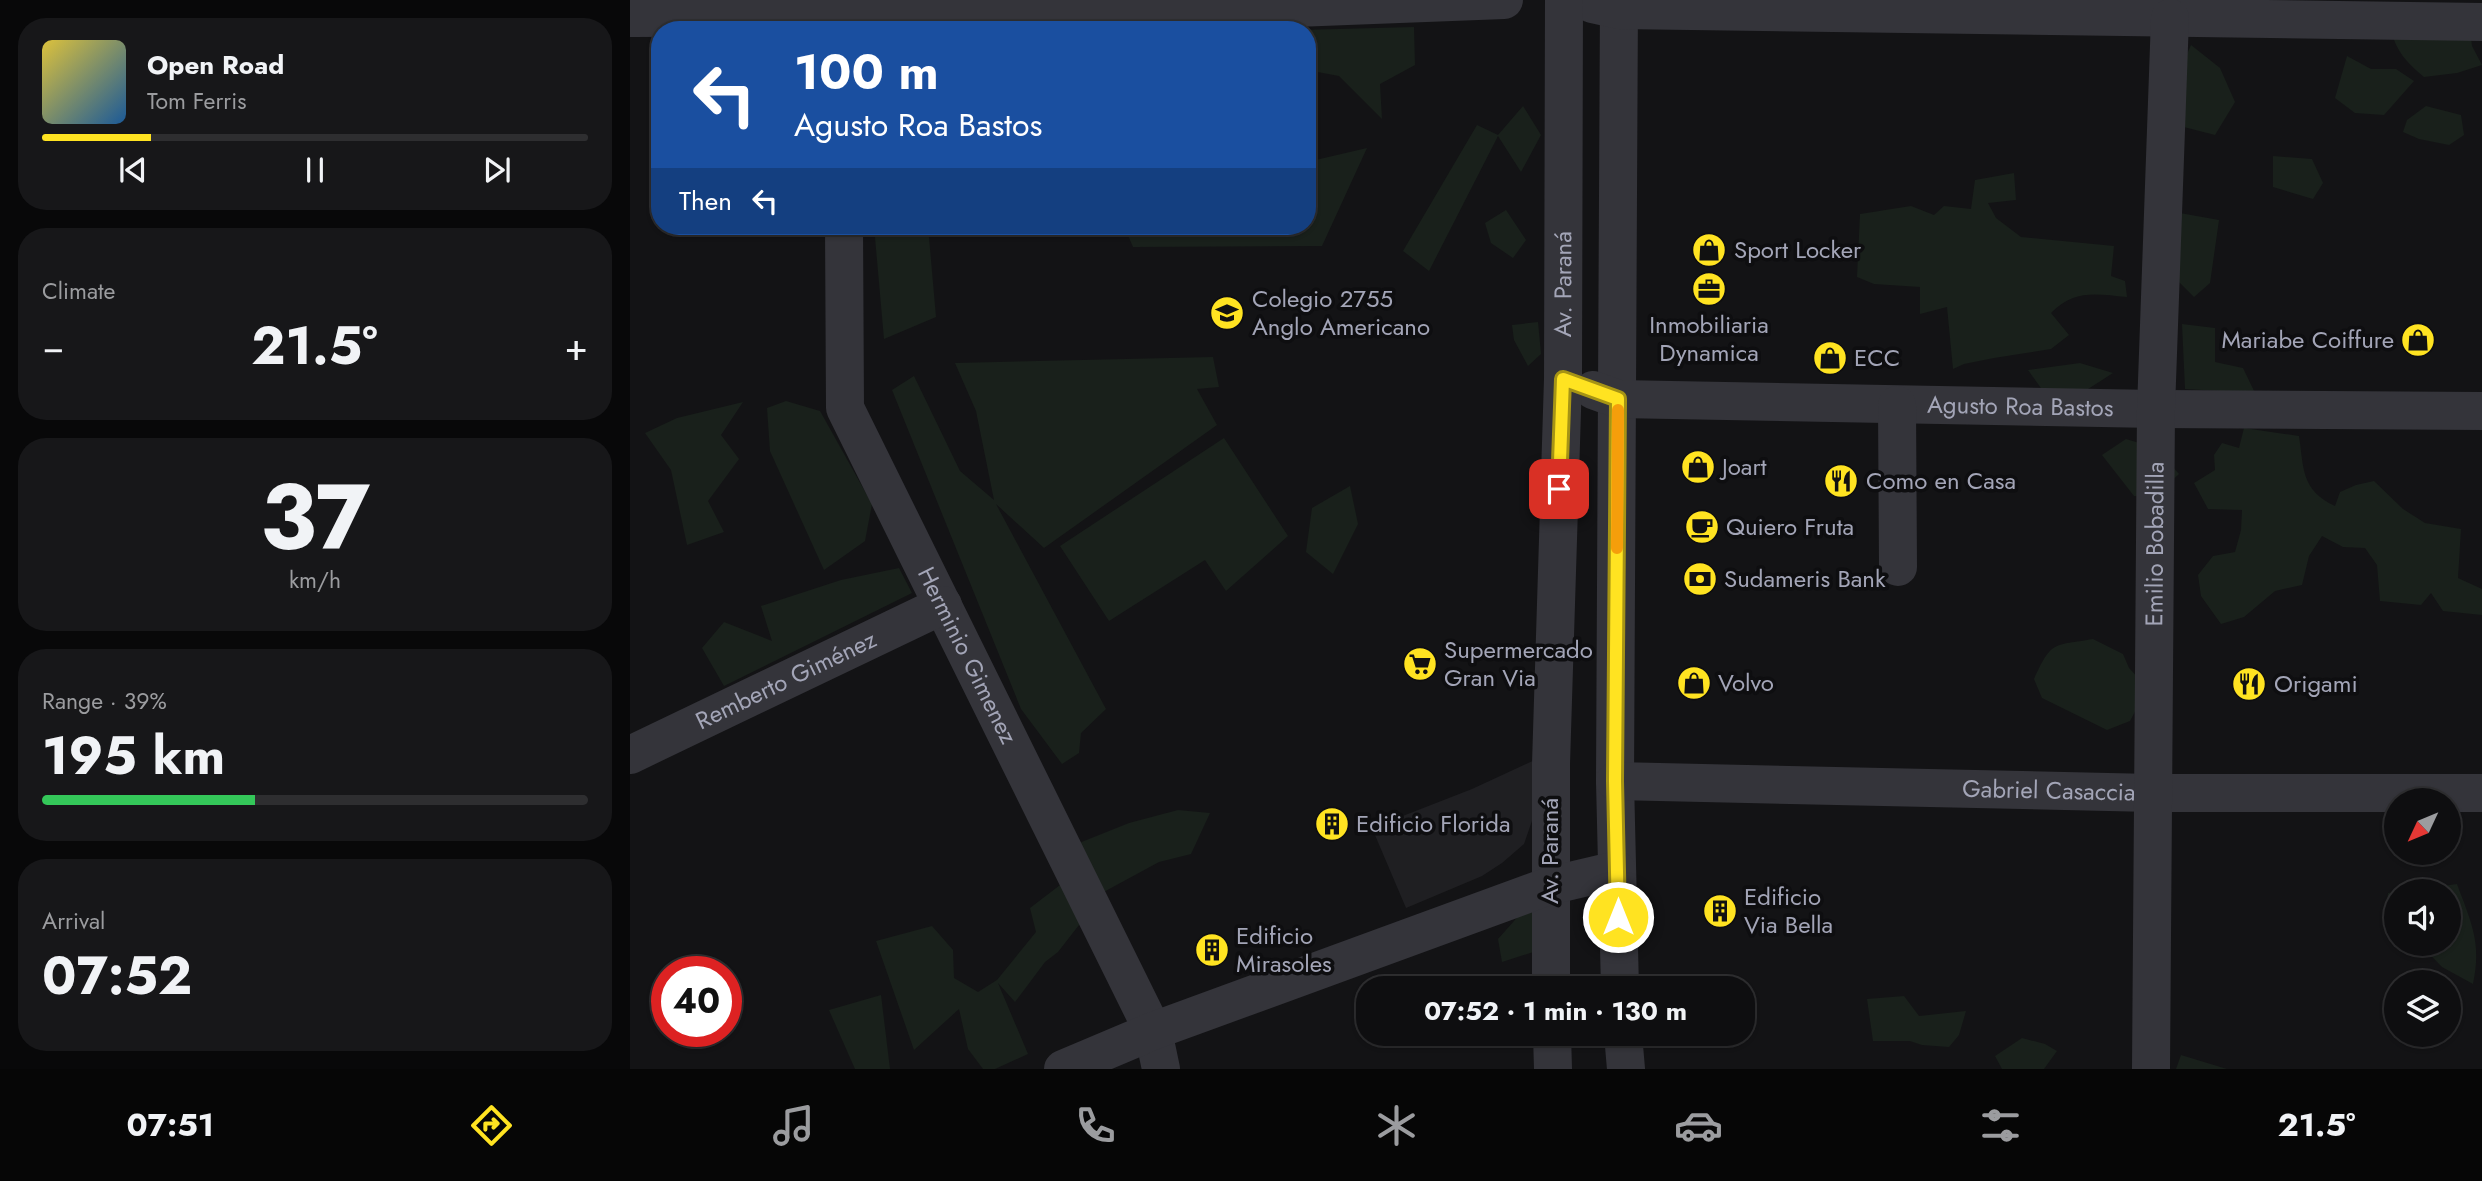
<!DOCTYPE html>
<html lang="en">
<head>
<meta charset="utf-8">
<style>
  body { margin:0; font-family:Jost,sans-serif; background:#171719; color:#f1f3f6; height:100vh; display:flex; flex-direction:column; font-size:26px; white-space:nowrap }
  * { box-sizing:border-box; margin:0 }
  p { font-size:23px; color:#9b9c9f }
  .icon { flex:none; width:38px; height:38px; fill:none; stroke:currentColor; stroke-width:2; stroke-linecap:round; stroke-linejoin:round }
  .map { position:relative; flex:1; overflow:hidden }
  .details { display:flex; flex-direction:column; gap:18px; padding:18px; background:#080809; width:630px }
  .details>* { flex:none }
  .guide { position:absolute; left:21px; top:21px; width:665px; height:214px; border-radius:28px; box-shadow:0 2px 5px #0004,0 0 0 2px #2e2e30; background:#1a4fa0; color:#fff; overflow:hidden }
  .needle { width:46px; rotate:226deg }
  .controls { position:absolute; left:1754px; top:788px; display:grid; gap:14px }
  .controls a { display:grid; place-items:center; width:77px; height:77px; border-radius:50%; background:#0e0e10; box-shadow:0 2px 5px #0004,0 0 0 2px #2e2e30; font-size:35px }
  .speed { position:absolute; left:21px; top:956px; display:flex; gap:14px; font-size:35px; font-weight:700; text-align:center }
  .speed>* { display:grid; place-content:center; width:91px; height:91px; border-radius:50%; background:#0e0e10; box-shadow:0 2px 5px #0004,0 0 0 2px #2e2e30; line-height:1 }
  .speed .limit { border:10px solid #d22; background:#fff; color:#111 }
  .pin { position:absolute; display:grid; place-items:center; width:60px; height:60px; color:#fff; margin:-30px; border-radius:14px; box-shadow:0 4px 10px #0006 }
  .me { position:absolute; width:77px; margin:-38px; rotate:0deg; stroke-linejoin:round; filter:drop-shadow(0 0 5px #0008) }
  .turn { display:flex; align-items:center; gap:24px; height:147px; padding:0 28px; font-size:32px }
  .turn .icon { width:91px; height:91px; stroke-width:2.5 }
  .turn b { display:block; font-size:49px; line-height:60px }
  .then { display:flex; align-items:center; height:66px; padding:0 28px; background:#0003; gap:14px; font-size:26px }
  .big { font-size:52px; font-weight:700; line-height:1.1 }
  .details .tile { flex:1; display:flex; flex-direction:column; justify-content:center; gap:10px; min-width:0; padding:0 24px; border-radius:28px; background:#171719 }
  .details .dial { align-items:center; gap:0 }
  .dial b { font-size:91px; line-height:1 }
  .song { display:flex; align-items:center; gap:21px }
  .cover { width:84px; height:84px; border-radius:10px; background:linear-gradient(135deg,hsl(50 70% 55%),hsl(210 70% 35%)) }
  .played { height:7px; border-radius:4px; background:linear-gradient(90deg,#ffe321 20%,#2e2e30 20%) }
  .keys { display:flex; justify-content:space-around; direction:ltr }
  .heat { display:flex; justify-content:space-between; align-items:center; font-size:38px; direction:ltr }
  .charge { height:10px; border-radius:5px; background:linear-gradient(90deg,#34c759 39%,#2e2e30 0) }
  .trip { position:absolute; left:726px; top:976px; width:399px; height:70px; border-radius:28px; background:#0e0e10; box-shadow:0 2px 5px #0004,0 0 0 2px #2e2e30; font-weight:700; line-height:70px; text-align:center }
  .tabs { display:flex; height:112px; justify-content:space-around; align-items:center; background:#060606; color:#9b9c9f }
  .tabs .icon { width:49px; height:49px }
  .tabs .selected { color:#ffe321 }
  .tabs b { font-size:32px; color:#f1f3f6 }
  main { display:flex; flex:1; min-height:0 }
  .map>svg:first-child { display:block }
</style>
</head>
<body>
<main>
<section class="details">
<div class="tile">
<div class="song"><i class="cover"></i><div><b>Open Road</b><p>Tom Ferris</p></div></div>
<div class="played"></div>
<div class="keys"><svg class="icon" aria-label="previous" viewBox="0 0 24 24"><path d="M18 5L8 12l10 7zM5 5v14"/></svg><svg class="icon" aria-label="pause" viewBox="0 0 24 24"><path d="M8 5v14M16 5v14"/></svg><svg class="icon" aria-label="next" viewBox="0 0 24 24"><path d="M6 5l10 7-10 7zM19 5v14"/></svg></div>
</div>
<div class="tile"><p>Climate</p>
<div class="heat"><a>−</a><b class="big">21.5°</b><a>+</a></div>
</div>
<div class="tile dial"><b>37</b><p>km/h</p></div>
<div class="tile"><p>Range · 39%</p><b class="big">195 km</b><div class="charge"></div></div>
<div class="tile"><p>Arrival</p><b class="big">07:52</b></div>
</section>
<div class="map">
<svg width="1852" height="1069" viewBox="0 0 1852 1069">
  <rect width="100%" height="100%" fill="#131315"/>
  <path fill="#1f1f22" d="M909 758 904 815 894 844 872 863 852 876 776 908 742 828 842 789Z"/>
  <g fill="#19201b">
    <path d="M1839 22 1842 46 1852 65 1827 73 1794 77C1777 63 1765 50 1761 29Z"/>
    <path d="M784 27 785 65 750 84 752 119 709 76 677 70V30H670Z"/>
    <path d="M1561 45 1590 68 1605 102 1585 135 1546 125 1544 84Z"/>
    <path d="M1717 56 1741 69H1766L1784 81 1754 115 1725 113 1705 98Z"/>
    <path d="M893 106 911 135 891 172 868 136 799 271 773 251 847 125 868 135Z"/>
    <path d="M1796 106 1831 115 1834 135 1819 145 1789 139 1773 132 1777 120Z"/>
    <path d="M737 148 692 246 503 247 494 226H677V162Z"/>
    <path d="M1643 156 1682 159 1693 183 1683 199 1643 187Z"/>
    <path d="M1384 173 1386 200 1358 203 1366 218 1391 237 1484 246 1481 276 1495 281 1497 297C1466 294 1444 289 1421 313L1439 335 1421 349 1364 358 1334 364 1323 369 1317 307 1290 314V287L1244 284 1227 277 1230 214 1281 206 1304 215 1314 206 1341 209 1345 180Z"/>
    <path d="M876 210 896 240 883 258 861 243 855 223Z"/>
    <path d="M1550 213 1589 220 1580 283 1564 297 1542 275Z"/>
    <path d="M244 226H298L306 317 254 339Z"/>
    <path d="M908 322 911 354 898 366 884 340 882 325Z"/>
    <path d="M1552 324 1585 328V362L1613 368 1625 393 1555 389Z"/>
    <path d="M583 357 589 387 567 389 587 425 414 548 366 504 476 709 451 733 449 753 432 764 391 709 262 390 284 376 330 471 364 500 346 411 325 363Z"/>
    <path d="M1450 363 1483 373 1455 391H1413L1398 370Z"/>
    <path d="M156 401 190 411 242 504 235 541 194 570 140 451 137 408Z"/>
    <path d="M113 402 91 435 109 459 78 501 94 532 57 545 41 470 15 433 47 418Z"/>
    <path d="M1614 428 1669 436C1674 469 1671 490 1705 506L1710 492 1726 485 1744 481 1773 509 1795 523 1831 529 1828 578 1852 589V615L1813 611 1801 593 1791 605 1750 601 1747 565 1735 548 1713 547 1692 536 1679 556 1672 585 1645 591 1614 617 1591 624 1571 596 1568 575 1583 556 1605 552 1611 530 1612 510 1578 509 1564 483 1585 470 1584 455 1592 443 1609 448Z"/>
    <path d="M594 438 658 536 596 591 575 560 479 621 430 546Z"/>
    <path d="M1496 439 1526 448 1549 474 1525 496H1504L1472 455Z"/>
    <path d="M720 486 728 524 703 574 676 552 682 508Z"/>
    <path d="M269 568 282 593 94 686 72 648 94 622 142 641 131 606 211 580Z"/>
    <path d="M1463 639 1493 654 1499 668 1513 683 1510 702 1500 721 1477 730 1412 698 1404 679C1422 640 1423 646 1463 639Z"/>
    <path d="M548 810 580 813 561 854 529 862 470 894 444 845 499 823Z"/>
    <path d="M434 882 456 916 428 952 415 962 385 1002 368 983 398 1054 365 1069H353L338 1049 329 1009 284 1050 246 941 302 926 323 950 324 978 348 992 367 980 406 932 400 908Z"/>
    <path d="M1827 884C1841 922 1852 943 1843 984L1812 967 1789 943H1818V891H1776Z"/>
    <path d="M1766 892V925L1755 919 1758 893Z"/>
    <path d="M900 903 916 948 872 962 868 939Z"/>
    <path d="M251 995 260 1069H225L199 1010Z"/>
    <path d="M1274 996 1289 1016 1336 1011 1329 1035 1319 1047 1292 1045 1280 1041H1243L1237 999Z"/>
    <path d="M1392 1038 1415 1044 1427 1051 1414 1069H1372L1365 1056Z"/>
    <path d="M1551 1055 1597 1069H1546Z"/>
  </g>
  <g fill="none" stroke-linecap="round" stroke-linejoin="round">
    <g stroke="#34343a" stroke-width="38">
      <path d="M989 0 985 781 990 989"/>
      <path d="M962 4 989 10 1852 22"/>
      <path d="M0 18 459 16 874 0"/>
      <path id="s1" d="M214 226 215 408 523 1031 531 1069"/>
      <path id="s2" d="M963 390 988 399 1526 409 1852 411"/>
      <path d="M1267 405 1268 567"/>
      <path id="s3" d="M0 755 313 605"/>
      <path id="s4" d="M985 781 1522 793H1852"/>
      <path id="s5" d="M921 989V764L933 379 934 0"/>
      <path d="M922 1034 923 1069"/>
      <path d="M993 1034 996 1069"/>
      <path d="M433 1069 523 1031 919 886 987 870"/>
      <path id="s6" d="M1521 1069 1526 409 1540 18"/>
    </g>
  </g>
  <g fill="none" stroke-linecap="round" stroke-linejoin="round">
    <g stroke="#a69415" stroke-width="18">
      <path id="route" d="M929 489 933 379 988 399 985 781 988 917"/>
    </g>
    <use href="#route" stroke="#ffe321" stroke-width="12"/>
    <path stroke="#f59e0b" stroke-width="12" d="M987 548 988 410"/>
  </g>
  <defs>
    <g id="shop-disc" transform="scale(1.75)"><circle r="9.5" fill="#ffe321" stroke="#0e0e10"/><path d="M-5-2.5h2.3a2.7 3.5 0 0 1 5.4 0H5L5.5 6h-11ZM-1.5-2.5h3a1.5 2.3 0 0 0-3 0Z" fill="#111"/></g>
    <g id="office-disc" transform="scale(1.75)"><circle r="9.5" fill="#ffe321" stroke="#0e0e10"/><path d="M-6-3h4V-5.5h4V-3h4V5H-6ZM-1-4.5V-3h2v-1.5ZM-6 0V1H6V0Z" fill="#111"/></g>
    <g id="school-disc" transform="scale(1.75)"><circle r="9.5" fill="#ffe321" stroke="#0e0e10"/><path d="M0-5L7-2L0 1L-7-2ZM-4 1L0 2.5L4 1V4Q0 6-4 4Z" fill="#111"/></g>
    <g id="restaurant-disc" transform="scale(1.75)"><circle r="9.5" fill="#ffe321" stroke="#0e0e10"/><path d="M-5-6h1v4h1v-4h1v4h1v-4h1v5L-1.5 .5V6h-2V.5L-5-1ZM5-6V6H3V1.5H1.5Q1.5-4 5-6Z" fill="#111"/></g>
    <g id="cafe-disc" transform="scale(1.75)"><circle r="9.5" fill="#ffe321" stroke="#0e0e10"/><path d="M-5.5-4.5H6V0H3Q3 3.5 0 3.5H-2.5Q-5.5 3.5-5.5 0ZM3-3.2v2h1.7v-2ZM-6 4.5H4V6H-6Z" fill="#111"/></g>
    <g id="bank-disc" transform="scale(1.75)"><circle r="9.5" fill="#ffe321" stroke="#0e0e10"/><path d="M-6-4H6V4H-6ZM0-2.3a2.3 2.3 0 1 0 0 4.6a2.3 2.3 0 1 0 0-4.6Z" fill="#111"/></g>
    <g id="supermarket-disc" transform="scale(1.75)"><circle r="9.5" fill="#ffe321" stroke="#0e0e10"/><path d="M-6-5.5h2.5l.6 2H6L4.5 2H-2.5L-4.4-4H-6ZM-1.5 3.2a1.3 1.3 0 1 0 .1 0ZM3 3.2a1.3 1.3 0 1 0 .1 0Z" fill="#111"/></g>
    <g id="building-disc" transform="scale(1.75)"><circle r="9.5" fill="#ffe321" stroke="#0e0e10"/><path d="M-4-6H4V6H1V3H-1V6H-4ZM-2.5-4.3h1.7v1.8h-1.7ZM.8-4.3h1.7v1.8H.8ZM-2.5-1h1.7V.8h-1.7ZM.8-1h1.7V.8H.8Z" fill="#111"/></g>
  </defs>
  <g fill-rule="evenodd">
    <use href="#shop-disc" x="1079" y="250"/>
    <use href="#office-disc" x="1079" y="289"/>
    <use href="#school-disc" x="597" y="313"/>
    <use href="#shop-disc" x="1788" y="340"/>
    <use href="#shop-disc" x="1200" y="358"/>
    <use href="#shop-disc" x="1068" y="467"/>
    <use href="#restaurant-disc" x="1211" y="481"/>
    <use href="#cafe-disc" x="1072" y="527"/>
    <use href="#bank-disc" x="1070" y="579"/>
    <use href="#supermarket-disc" x="790" y="664"/>
    <use href="#shop-disc" x="1064" y="683"/>
    <use href="#restaurant-disc" x="1619" y="684"/>
    <use href="#building-disc" x="702" y="824"/>
    <use href="#building-disc" x="1090" y="911"/>
    <use href="#building-disc" x="582" y="950"/>
  </g>
  <g text-anchor="middle" stroke-width="7" stroke-linejoin="round" paint-order="stroke">
    <g font-size="24" fill="#a3a5b7" stroke="#0e0e10" text-anchor="start">
      <text x="1104" y="258">Sport Locker</text>
      <text x="622" y="307">Colegio 2755<tspan x="622" dy="28">Anglo Americano</tspan></text>
      <text x="1079" y="333" text-anchor="middle">Inmobiliaria<tspan x="1079" dy="28">Dynamica</tspan></text>
      <text x="1764" y="348" text-anchor="end">Mariabe Coiffure</text>
      <text x="1224" y="366">ECC</text>
      <text x="1092" y="475">Joart</text>
      <text x="1236" y="489">Como en Casa</text>
      <text x="1096" y="535">Quiero Fruta</text>
      <text x="1094" y="587">Sudameris Bank</text>
      <text x="814" y="658">Supermercado<tspan x="814" dy="28">Gran Via</tspan></text>
      <text x="1088" y="691">Volvo</text>
      <text x="1644" y="692">Origami</text>
      <text x="726" y="832">Edificio Florida</text>
      <text x="1114" y="905">Edificio<tspan x="1114" dy="28">Via Bella</tspan></text>
      <text x="606" y="944">Edificio<tspan x="606" dy="28">Mirasoles</tspan></text>
    </g>
    <g font-size="24" fill="#a3a5b7" stroke="#0e0e10">
      <text dy="8" stroke="none"><textPath href="#s5" startOffset="705">Av. Paraná</textPath></text>
      <text dy="8" stroke="none"><textPath href="#s2" startOffset="429">Agusto Roa Bastos</textPath></text>
      <text dy="8" stroke="none"><textPath href="#s6" startOffset="525">Emilio Bobadilla</textPath></text>
      <text dy="8" stroke="none"><textPath href="#s1" startOffset="458">Herminio Gimenez</textPath></text>
      <text dy="8" stroke="none"><textPath href="#s3" startOffset="173">Remberto Giménez</textPath></text>
      <text dy="8" stroke="none"><textPath href="#s4" startOffset="434">Gabriel Casaccia</textPath></text>
      <text transform="translate(920 851) rotate(-90)" y="8">Av. Paraná</text>
    </g>
  </g>
</svg>
<div class="controls">
<a><svg class="needle" viewBox="-14 -14 28 28"><path d="M0-13l5 13h-10z" fill="#e53935"/><path d="M0 13l5-13h-10z" fill="#9b9c9f"/></svg></a>
<a><svg class="icon" aria-label="sound" viewBox="0 0 24 24"><path d="M4 9h4l5-4v14l-5-4H4zM17 9q2 3 0 6"/></svg></a>
<a><svg class="icon" aria-label="layers" viewBox="0 0 24 24"><path d="M12 4l9 5-9 5-9-5zM3 14l9 5 9-5"/></svg></a>
</div>
<div class="speed"><div class="limit">40</div></div>
<div class="pin" style="left:929px;top:489px;background:#d93025"><svg class="icon" aria-label="arrive" viewBox="0 0 24 24"><path d="M6 21V4h12l-3 4 3 4H6"/></svg></div>
<svg class="me" style="left:988px;top:917px" viewBox="-20 -20 40 40"><circle r="17" fill="#ffe321" stroke="#fff" stroke-width="3"/><path d="M0-11L8 9 0 5-8 9z" fill="#fff"/></svg>
<div class="trip">07:52 · 1 min · 130 m</div>
<div class="guide">
<div class="turn"><svg class="icon" aria-label="left" viewBox="0 0 24 24"><path d="M17 20v-9H6M10 6l-5 5 5 5"/></svg><div><b>100 m</b>Agusto Roa Bastos</div></div>
<div class="then">Then<svg class="icon" aria-label="left" viewBox="0 0 24 24"><path d="M17 20v-9H6M10 6l-5 5 5 5"/></svg></div>
</div>
</div>
</main>
<nav class="tabs">
<b>07:51</b>
<svg class="icon selected" aria-label="directions" viewBox="0 0 24 24"><path d="M12 3l9 9-9 9-9-9zM9 14v-3h6M13 9l2 2-2 2"/></svg>
<svg class="icon" aria-label="music" viewBox="0 0 24 24"><path d="M9 18V5l10-2v13"/><circle cx="6" cy="18" r="3"/><circle cx="16" cy="16" r="3"/></svg>
<svg class="icon" aria-label="phone" viewBox="0 0 24 24"><path d="M5 4h4l2 5-3 2q2 4 5 5l2-3 5 2v4C11 20 4 13 5 4z"/></svg>
<svg class="icon" aria-label="climate" viewBox="0 0 24 24"><path d="M12 3v18M4 7l16 10M4 17L20 7"/></svg>
<svg class="icon" aria-label="car" viewBox="0 0 24 24"><path d="M5 17H2v-5l4-1 3-4h7l3 4 3 1v5h-3M9 17h6M6 11h13"/><circle cx="7" cy="17" r="2"/><circle cx="17" cy="17" r="2"/></svg>
<svg class="icon" aria-label="filters" viewBox="0 0 24 24"><path d="M4 7h16M4 17h16"/><circle cx="9" cy="7" r="2"/><circle cx="15" cy="17" r="2"/></svg>
<b>21.5°</b>
</nav>
</body>
</html>
